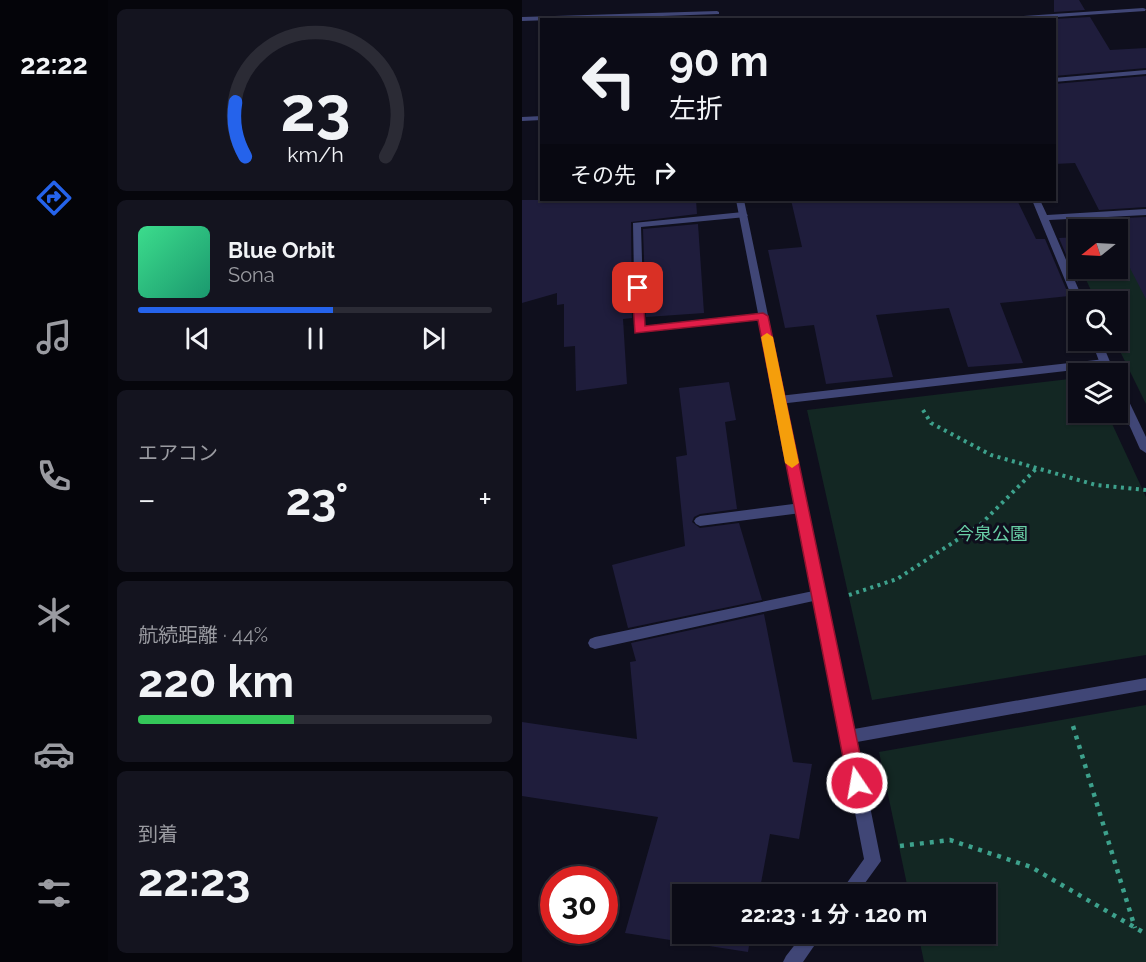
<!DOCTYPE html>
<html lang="ja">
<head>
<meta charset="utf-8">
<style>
  body { margin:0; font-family:Raleway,"Noto Sans JP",sans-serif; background:#14141f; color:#f1f3f6; height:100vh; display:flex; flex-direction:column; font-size:22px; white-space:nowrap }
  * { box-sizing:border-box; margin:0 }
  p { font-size:20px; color:#9a9ba1 }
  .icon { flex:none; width:33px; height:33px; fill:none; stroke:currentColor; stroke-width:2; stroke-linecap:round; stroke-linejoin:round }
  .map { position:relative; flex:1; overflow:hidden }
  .drawer { display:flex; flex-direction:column; gap:9px; padding:9px; background:#06060c; width:414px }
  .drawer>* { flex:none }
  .guide { position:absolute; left:18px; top:18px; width:516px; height:183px; border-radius:0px; box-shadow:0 2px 4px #0004,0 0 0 2px #2b2b35; background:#0b0b16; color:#f1f3f6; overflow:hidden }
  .needle { width:39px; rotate:252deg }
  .buttons { position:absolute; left:546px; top:219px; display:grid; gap:12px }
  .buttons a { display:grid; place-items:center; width:60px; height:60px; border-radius:0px; background:#0b0b16; box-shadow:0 2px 4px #0004,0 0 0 2px #2b2b35; font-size:30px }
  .speed { position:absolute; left:18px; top:866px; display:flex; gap:12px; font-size:30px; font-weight:700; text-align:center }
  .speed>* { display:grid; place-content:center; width:78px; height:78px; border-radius:50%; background:#0b0b16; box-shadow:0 2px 4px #0004,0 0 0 2px #2b2b35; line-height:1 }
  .speed .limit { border:9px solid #d22; background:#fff; color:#111 }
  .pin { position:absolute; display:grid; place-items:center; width:51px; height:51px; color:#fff; margin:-26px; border-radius:12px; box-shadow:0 3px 9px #0006 }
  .me { position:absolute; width:66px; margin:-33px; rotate:348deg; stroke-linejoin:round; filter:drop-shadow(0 0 4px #0008) }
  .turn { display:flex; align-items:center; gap:21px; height:126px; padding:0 30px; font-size:27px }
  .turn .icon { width:78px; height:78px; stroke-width:2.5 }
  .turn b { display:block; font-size:42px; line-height:51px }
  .then { display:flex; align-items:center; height:57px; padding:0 30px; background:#0003; gap:12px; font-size:22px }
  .big { font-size:45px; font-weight:700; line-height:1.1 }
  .drawer .widget { flex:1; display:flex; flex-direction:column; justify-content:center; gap:9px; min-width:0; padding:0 21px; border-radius:9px; background:#14141f }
  .drawer .dial { align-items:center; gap:0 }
  .dial svg { height:156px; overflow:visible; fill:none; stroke:#2b2b35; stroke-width:7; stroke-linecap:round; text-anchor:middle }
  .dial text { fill:#f1f3f6; stroke:none }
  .song { display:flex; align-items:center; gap:18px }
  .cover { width:72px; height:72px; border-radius:9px; background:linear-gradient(135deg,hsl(150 70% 55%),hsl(160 70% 35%)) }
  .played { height:6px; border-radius:3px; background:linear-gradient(90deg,#2563eb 55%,#2b2b35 55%) }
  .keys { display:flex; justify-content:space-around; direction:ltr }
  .heat { display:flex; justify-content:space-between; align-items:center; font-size:33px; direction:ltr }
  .charge { height:9px; border-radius:4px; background:linear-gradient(90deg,#34c759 44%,#2b2b35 0) }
  .trip { position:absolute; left:150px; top:884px; width:324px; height:60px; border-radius:0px; background:#0b0b16; box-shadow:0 2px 4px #0004,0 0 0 2px #2b2b35; font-weight:700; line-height:60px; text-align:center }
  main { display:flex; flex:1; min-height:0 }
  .menu { display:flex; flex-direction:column; width:108px; justify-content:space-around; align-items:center; background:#040409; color:#9a9ba1 }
  .menu .icon { width:42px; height:42px }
  .menu .selected { color:#2563eb }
  .menu b { font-size:27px; color:#f1f3f6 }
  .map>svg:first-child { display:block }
</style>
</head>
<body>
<main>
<nav class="menu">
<b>22:22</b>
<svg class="icon selected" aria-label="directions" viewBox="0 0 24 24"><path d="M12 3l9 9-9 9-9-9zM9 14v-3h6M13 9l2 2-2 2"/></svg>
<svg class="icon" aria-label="music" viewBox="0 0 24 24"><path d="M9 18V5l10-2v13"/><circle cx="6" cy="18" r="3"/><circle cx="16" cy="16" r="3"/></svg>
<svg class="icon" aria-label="phone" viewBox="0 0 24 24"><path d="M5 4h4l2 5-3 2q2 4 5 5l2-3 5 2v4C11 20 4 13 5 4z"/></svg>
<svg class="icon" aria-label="climate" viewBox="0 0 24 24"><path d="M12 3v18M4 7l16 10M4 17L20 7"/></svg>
<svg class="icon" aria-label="car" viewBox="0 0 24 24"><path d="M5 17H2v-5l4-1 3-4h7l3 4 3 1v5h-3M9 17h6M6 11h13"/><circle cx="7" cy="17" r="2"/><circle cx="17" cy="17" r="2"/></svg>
<svg class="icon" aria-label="filters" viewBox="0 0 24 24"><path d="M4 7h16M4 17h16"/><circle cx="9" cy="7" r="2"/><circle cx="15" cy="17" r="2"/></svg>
</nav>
<section class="drawer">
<div class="widget dial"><svg viewBox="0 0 100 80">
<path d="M14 69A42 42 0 1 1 86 69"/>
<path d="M14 69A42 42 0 0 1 9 41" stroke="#2563eb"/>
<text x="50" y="56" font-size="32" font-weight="700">23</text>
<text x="50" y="72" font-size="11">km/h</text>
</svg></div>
<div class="widget">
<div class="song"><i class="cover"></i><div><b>Blue Orbit</b><p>Sona</p></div></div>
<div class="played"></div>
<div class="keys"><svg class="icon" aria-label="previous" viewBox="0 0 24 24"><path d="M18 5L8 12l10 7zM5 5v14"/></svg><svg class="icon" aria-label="pause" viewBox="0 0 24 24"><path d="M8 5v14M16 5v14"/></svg><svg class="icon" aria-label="next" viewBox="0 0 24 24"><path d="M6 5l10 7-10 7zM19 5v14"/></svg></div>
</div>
<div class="widget"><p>エアコン</p>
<div class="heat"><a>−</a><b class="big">23°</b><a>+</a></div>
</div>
<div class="widget"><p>航続距離 · 44%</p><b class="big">220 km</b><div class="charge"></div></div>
<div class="widget"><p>到着</p><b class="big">22:23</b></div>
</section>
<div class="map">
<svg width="624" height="962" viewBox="0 0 624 962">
  <rect width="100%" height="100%" fill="#0f0f1d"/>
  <g fill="#132723">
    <path d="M624 268V404L593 341 596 340V302L574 301 560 271Z"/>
    <path d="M556 378V412L585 413 624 497V655L350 700 285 410Z"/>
    <path d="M624 705V962H402L396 933H464V894H387L357 752Z"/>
  </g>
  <g fill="#1f1d3c">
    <path d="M532 0H557L563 10 532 12Z"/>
    <path d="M568 17 588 50 624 48V68L532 76V19Z"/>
    <path d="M624 76V207L577 210 553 163 532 164V84Z"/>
    <path d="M0 200H174L175 214 109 222 110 318 101 319 105 384 54 391 53 346 42 347V304L35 305V293L0 303Z"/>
    <path d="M269 200H495L514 239H523L547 296 478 303 501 363 446 367 427 308 354 315 371 377 304 384 292 325 263 328 246 250 280 247Z"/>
    <path d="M624 217V299L596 245V230H587L582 219Z"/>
    <path d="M176 224 182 313 124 317 121 229Z"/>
    <path d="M556 237V283L537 238Z"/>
    <path d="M207 382 214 420 203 422 215 509 178 514 172 517 170 522 178 528 217 523 240 600 106 628 90 565 163 546 154 457 165 455 157 388Z"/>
    <path d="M242 614 271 762 290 764 277 839 248 834 237 894H160V933H229L226 952 103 933 136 817 0 796V722L115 739 108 662 114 661 109 643Z"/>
  </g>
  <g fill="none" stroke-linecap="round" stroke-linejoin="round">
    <g stroke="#3da18c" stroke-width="4" stroke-dasharray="3 4.5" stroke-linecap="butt">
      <path d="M401 410 409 423 469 455 574 485 624 490"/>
      <path d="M327 595 375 579 458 525 515 468"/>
    </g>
    <g stroke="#3da18c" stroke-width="4.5" stroke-dasharray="4 6" stroke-linecap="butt">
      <path d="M551 726 613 928"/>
      <path d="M378 846 428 840 509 867 624 934"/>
    </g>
    <g fill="#404676" fill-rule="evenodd">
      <path d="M621 8 624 9 623 11 492 20H444Z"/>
      <path d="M221 212 226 215 224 217 119 227 122 326 241 313 245 314V318L113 332 111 223Z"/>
      <path d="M583 359 588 363 587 366 257 404 251 400 257 396Z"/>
      <path d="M279 503 283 505 285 508 283 511 279 513 178 526 174 524 172 521 174 518 178 516Z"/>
      <path d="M296 590 301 591 303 595 301 599 296 600 73 649 68 647 66 643 68 639 73 637Z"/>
    </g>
    <g fill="#404676" fill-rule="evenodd">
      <path d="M195 11 197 12V14L0 21V17Z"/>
      <path d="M624 70V74L532 82V78Z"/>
      <path d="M20 116V120L0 121V117Z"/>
      <path d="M214 200H222L332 729 624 678V690L335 742 359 861 335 894H317L342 859Z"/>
      <path d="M510 200H518L525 215 624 209V215L527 220 562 302H556V305L552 302Z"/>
      <path d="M569 340H579L593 374H582Z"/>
      <path d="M596 385 601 389 624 437V453L618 449 596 400Z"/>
      <path d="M282 933H301L281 962H261L264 956Z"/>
    </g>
  </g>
  <path fill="#e11d48" stroke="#92132f" stroke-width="1.5" d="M116 285 121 288 123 326 241 313 246 316 344 783 341 789 335 792 329 789 326 783 236 320 113 333 110 288Z"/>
  <path fill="#f59e0b" d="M245 333 251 337 277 463 270 468 263 463 239 337Z"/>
  <g text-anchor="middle" stroke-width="6" stroke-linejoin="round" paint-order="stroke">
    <g font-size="18" fill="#68cea6" stroke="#0f0f1d">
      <text x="470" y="540">今泉公園</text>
    </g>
  </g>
</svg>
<div class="buttons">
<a><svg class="needle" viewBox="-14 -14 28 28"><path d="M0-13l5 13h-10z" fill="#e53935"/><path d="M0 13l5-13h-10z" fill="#9a9ba1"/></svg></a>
<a><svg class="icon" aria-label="search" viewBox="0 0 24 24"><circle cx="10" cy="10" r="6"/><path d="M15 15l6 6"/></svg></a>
<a><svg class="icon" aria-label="layers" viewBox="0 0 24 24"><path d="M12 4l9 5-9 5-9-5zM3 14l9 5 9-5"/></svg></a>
</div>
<div class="speed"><div class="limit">30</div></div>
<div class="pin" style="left:116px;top:288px;background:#d93025"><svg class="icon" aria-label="arrive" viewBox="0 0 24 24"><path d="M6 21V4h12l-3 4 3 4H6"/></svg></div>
<svg class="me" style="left:335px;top:783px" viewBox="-20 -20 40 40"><circle r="17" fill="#e11d48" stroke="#fff" stroke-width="3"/><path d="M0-11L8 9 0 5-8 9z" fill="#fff"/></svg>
<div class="trip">22:23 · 1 分 · 120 m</div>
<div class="guide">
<div class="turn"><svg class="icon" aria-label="left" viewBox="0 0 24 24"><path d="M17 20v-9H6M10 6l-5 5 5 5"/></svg><div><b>90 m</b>左折</div></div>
<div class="then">その先<svg class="icon" aria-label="right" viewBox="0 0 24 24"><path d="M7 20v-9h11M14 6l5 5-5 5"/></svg></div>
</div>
</div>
</main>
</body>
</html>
